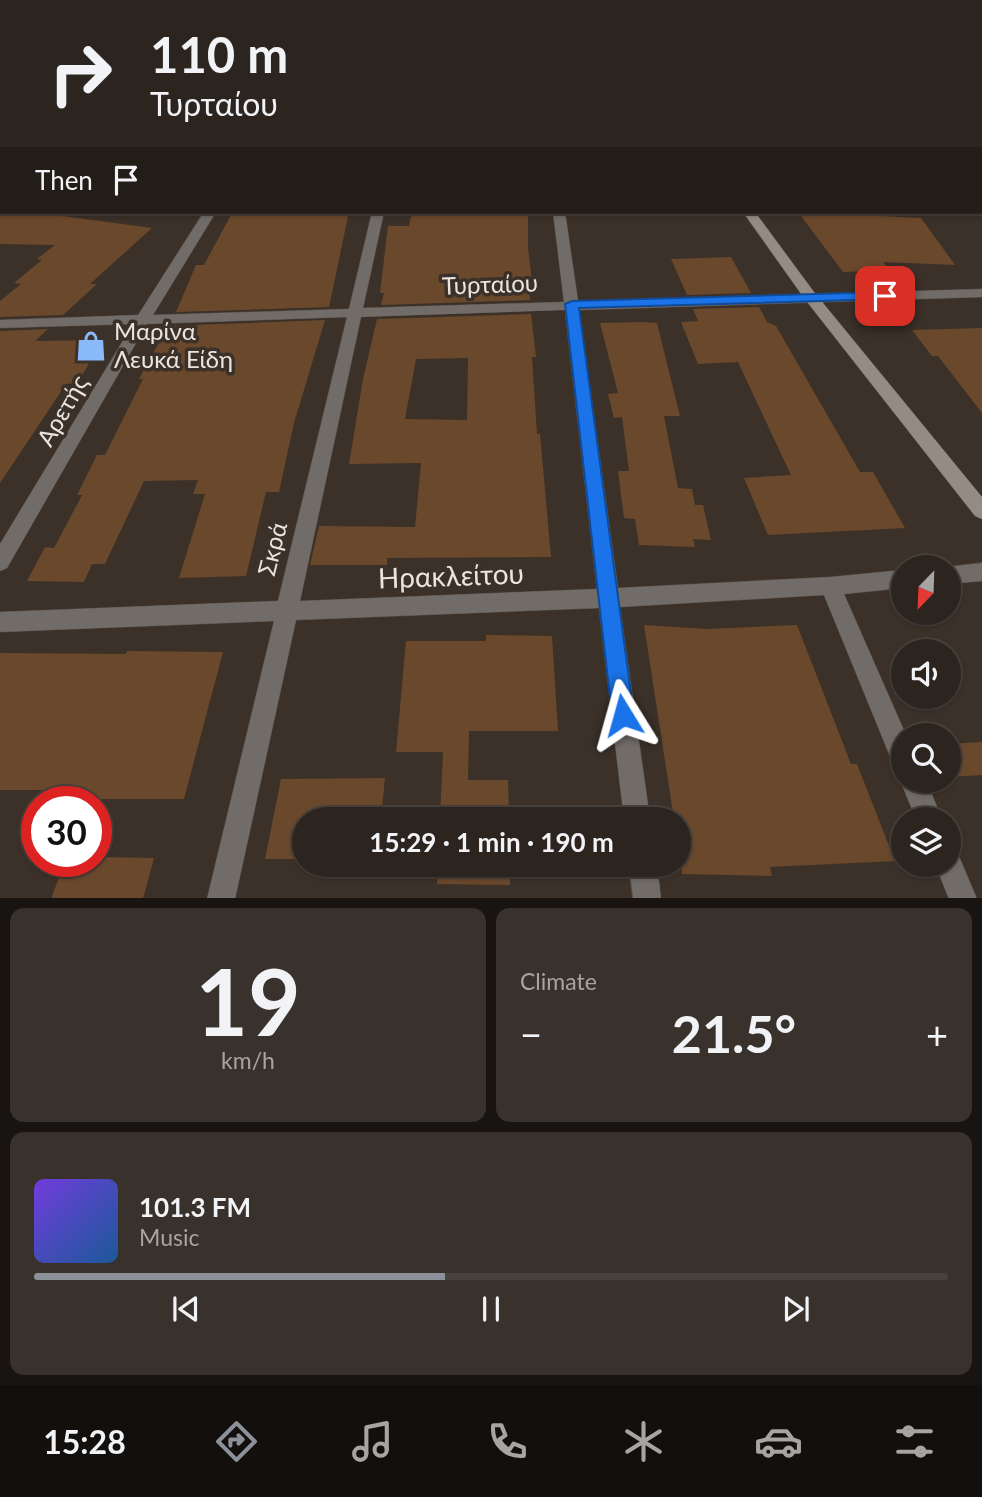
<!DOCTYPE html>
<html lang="en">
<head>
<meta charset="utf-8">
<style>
  body { margin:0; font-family:Lato,sans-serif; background:#38312c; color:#f1f3f6; height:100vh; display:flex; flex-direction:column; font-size:26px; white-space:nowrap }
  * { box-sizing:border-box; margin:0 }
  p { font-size:23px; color:#a6a5a4 }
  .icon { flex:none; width:38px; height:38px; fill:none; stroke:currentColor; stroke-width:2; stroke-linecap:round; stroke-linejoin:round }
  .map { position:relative; height:898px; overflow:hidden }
  .side { display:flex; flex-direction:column; gap:10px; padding:10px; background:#181411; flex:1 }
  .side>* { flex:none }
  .guide { position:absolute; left:0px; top:0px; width:984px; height:214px; box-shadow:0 2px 5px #0004,0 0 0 2px #48423d; background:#2c251f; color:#f1f3f6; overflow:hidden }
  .needle { width:46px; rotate:203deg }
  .fabs { position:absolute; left:891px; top:555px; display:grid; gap:14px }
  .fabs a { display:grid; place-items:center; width:70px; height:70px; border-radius:50%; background:#2c251f; box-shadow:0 2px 5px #0004,0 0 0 2px #48423d; font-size:35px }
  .speed { position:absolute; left:21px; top:786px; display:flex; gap:14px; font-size:35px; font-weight:700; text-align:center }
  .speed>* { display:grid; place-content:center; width:91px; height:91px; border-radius:50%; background:#2c251f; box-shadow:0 2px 5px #0004,0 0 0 2px #48423d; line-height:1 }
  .speed .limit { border:10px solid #d22; background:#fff; color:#111 }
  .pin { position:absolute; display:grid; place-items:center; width:60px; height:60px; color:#fff; margin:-30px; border-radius:14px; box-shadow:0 4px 10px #0006 }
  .me { position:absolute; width:77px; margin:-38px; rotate:352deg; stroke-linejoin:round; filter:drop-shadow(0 0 5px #0008) }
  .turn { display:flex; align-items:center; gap:24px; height:147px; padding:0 35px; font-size:32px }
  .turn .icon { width:91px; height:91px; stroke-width:2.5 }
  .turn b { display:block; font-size:49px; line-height:60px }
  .then { display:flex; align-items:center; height:66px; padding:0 35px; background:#0003; gap:14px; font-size:26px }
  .big { font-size:52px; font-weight:700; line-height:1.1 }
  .side .widget { flex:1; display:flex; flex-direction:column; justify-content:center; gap:10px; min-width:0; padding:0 24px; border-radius:14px; background:#38312c }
  .side .dial { align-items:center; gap:0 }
  .dial b { font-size:91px; line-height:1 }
  .song { display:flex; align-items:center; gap:21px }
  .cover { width:84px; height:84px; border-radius:10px; background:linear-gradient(135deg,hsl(260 70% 55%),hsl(210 70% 35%)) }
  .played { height:7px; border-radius:4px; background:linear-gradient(90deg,#8c9099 45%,#48423d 45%) }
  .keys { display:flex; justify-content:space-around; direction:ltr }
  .heat { display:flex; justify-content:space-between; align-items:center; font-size:38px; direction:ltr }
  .side .tiles { flex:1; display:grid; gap:10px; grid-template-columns:1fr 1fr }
  .widget:last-child { grid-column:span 2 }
  .trip { position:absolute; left:292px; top:807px; width:399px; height:70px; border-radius:35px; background:#2c251f; box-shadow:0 2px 5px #0004,0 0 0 2px #48423d; font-weight:700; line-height:70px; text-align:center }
  .tabs { display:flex; height:112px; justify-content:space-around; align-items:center; background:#120f0c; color:#a6a5a4 }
  .tabs .icon { width:49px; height:49px }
  .tabs .current { color:#8c9099 }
  .tabs b { font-size:32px; color:#f1f3f6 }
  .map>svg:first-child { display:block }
</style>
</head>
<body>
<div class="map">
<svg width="982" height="899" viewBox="0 0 982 899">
  <rect width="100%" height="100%" fill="#3b3129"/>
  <path fill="#554030" d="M0 0H289L2 2 0 160Z"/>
  <g fill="#6a482c" fill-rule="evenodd">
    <path d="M0 212H33L152 228 90 284H97L63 315 0 317V301L21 284 14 283 42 260 37 259 55 245 0 244Z"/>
    <path d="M300 212H349L329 307 176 312 196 265H204L231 215H299Z"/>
    <path d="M412 212H528V248L533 288H529L530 300 381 305 384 293H380L388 226H409Z"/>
    <path d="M842 214 921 218 955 265 883 262 889 270 843 272 801 216Z"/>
    <path d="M731 257 751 293 687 295 671 259Z"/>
    <path d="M759 307 767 322 776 326 860 472H873L905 528 768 535 744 478 791 475 738 362 698 364 681 322 698 321 693 309Z"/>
    <path d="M531 314 536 357H532L537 434H540L551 557 387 558V565H310L319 526 415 527 421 463 349 464 363 379 377 319ZM468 358 467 420 405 419 416 359Z"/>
    <path d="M325 320 294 423 279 492H266L246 576 179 578 205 494H193L198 480 144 481 105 564H92L84 582 27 581 45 547 54 548 82 495H77L97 455H105L143 379H139L168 326Z"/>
    <path d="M641 322 657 323 680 416H664L678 488 692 489 695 505H703L711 540 693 539 695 547 639 545 635 519 624 518 618 471H629L622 417 614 418 608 394 618 393 600 323Z"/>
    <path d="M982 328V413L938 356H932L912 330Z"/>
    <path d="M48 329 35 341 102 340 78 383 66 384 0 483V331Z"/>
    <path d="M644 625 706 629 797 625 851 764H857L895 861 770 867 772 876 682 874 679 819H674Z"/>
    <path d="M486 635 552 636 558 731H469L468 780H508L509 819H440L443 752H396L406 641H486Z"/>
    <path d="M127 651 223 652 184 799H64L68 790H0V653L126 654Z"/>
    <path d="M982 742V775L948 777V744Z"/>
    <path d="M385 778 381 819H304V859H265L281 779Z"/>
    <path d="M96 857 154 858 143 899H51L65 861H96Z"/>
    <path d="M438 864H510V885L437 884Z"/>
  </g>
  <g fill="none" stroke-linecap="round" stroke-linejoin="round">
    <g stroke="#574e46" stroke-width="1">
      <path id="pedestrian" d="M542 0H548L549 2H542Z"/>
    </g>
    <g stroke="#574e46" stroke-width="1">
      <g id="minor">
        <path d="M840 0H848L849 2H841Z"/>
        <path d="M0 164H2L0 171Z"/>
        <path d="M204 212H216L153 315 349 309 372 212H384L363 308 564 302 553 212H565L578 301 982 289V297L579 310 618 588 830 577 903 570V588L844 594 906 735H903V769L894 766 824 595 620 607 650 819H624L599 608 296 620 235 899H207L274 621 0 632V612L278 601 347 317 147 324 7 568 0 571V544L133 324 0 328V320L138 315ZM565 310 597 589 300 601 361 317Z"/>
        <path d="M982 563V581L948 584V567H946Z"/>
        <path d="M903 774V780H926L942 819H916L900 780Z"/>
        <path d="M948 851 958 854 977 899H949L935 864H948Z"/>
        <path d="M629 864H657L661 899H633Z"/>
      </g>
    </g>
    <g stroke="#574e46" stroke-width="1">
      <g id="secondary">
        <rect x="669" y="0" width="6" height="2"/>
        <path d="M743 212H755L814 292 982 497V519L975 516 804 298Z"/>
      </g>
    </g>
    <use href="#pedestrian" fill="#716c68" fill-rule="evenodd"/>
    <use href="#minor" fill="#716c68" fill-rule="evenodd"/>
    <use href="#secondary" fill="#948b85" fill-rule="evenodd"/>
  </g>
  <path fill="#1a73e8" stroke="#114b97" stroke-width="2" d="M885 292 892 296 890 299 579 308 634 715 631 723 623 726 615 723 612 715 565 304 572 301Z"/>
  <defs>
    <g id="shop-bare" transform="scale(2.415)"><path d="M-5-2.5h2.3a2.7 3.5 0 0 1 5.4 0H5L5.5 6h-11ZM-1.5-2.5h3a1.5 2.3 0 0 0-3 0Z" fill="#8abafc" stroke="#3b3129" stroke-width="2.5" paint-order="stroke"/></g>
  </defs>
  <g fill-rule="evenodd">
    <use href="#shop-bare" x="91" y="346"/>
  </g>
  <g text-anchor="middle" stroke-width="7" stroke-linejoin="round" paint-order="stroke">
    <g font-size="24" fill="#ebe4df" stroke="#3b3129">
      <text transform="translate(490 285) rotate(-2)" y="8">Τυρταίου</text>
      <text transform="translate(63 411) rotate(-60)" y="8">Αρετής</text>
      <text transform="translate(273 549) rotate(-76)" y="8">Σκρά</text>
    </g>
    <g font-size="24" fill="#ebe4df" stroke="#3b3129" text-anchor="start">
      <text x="114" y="340">Μαρίνα<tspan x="114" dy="28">Λευκά Είδη</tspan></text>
    </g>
    <g font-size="28" fill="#ebe4df" stroke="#3b3129">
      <text transform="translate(451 576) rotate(-2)" y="10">Ηρακλείτου</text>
    </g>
  </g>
</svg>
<div class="fabs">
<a><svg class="needle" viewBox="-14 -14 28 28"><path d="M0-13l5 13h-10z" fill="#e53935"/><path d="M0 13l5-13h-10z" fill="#a6a5a4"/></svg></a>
<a><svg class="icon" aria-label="sound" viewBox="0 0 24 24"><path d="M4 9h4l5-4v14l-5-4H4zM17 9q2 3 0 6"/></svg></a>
<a><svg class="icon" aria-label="search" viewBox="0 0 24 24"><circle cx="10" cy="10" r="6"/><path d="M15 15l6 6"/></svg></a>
<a><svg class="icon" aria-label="layers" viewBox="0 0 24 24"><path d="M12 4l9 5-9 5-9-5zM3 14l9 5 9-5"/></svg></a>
</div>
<div class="speed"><div class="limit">30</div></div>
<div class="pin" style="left:885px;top:296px;background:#d93025"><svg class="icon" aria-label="arrive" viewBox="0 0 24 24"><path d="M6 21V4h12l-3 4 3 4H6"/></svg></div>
<svg class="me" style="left:623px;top:715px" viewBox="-20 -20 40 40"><path d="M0-17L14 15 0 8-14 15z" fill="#1a73e8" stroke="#fff" stroke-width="4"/></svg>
<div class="trip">15:29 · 1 min · 190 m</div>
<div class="guide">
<div class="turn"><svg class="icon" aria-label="right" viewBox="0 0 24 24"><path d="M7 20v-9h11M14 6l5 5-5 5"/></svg><div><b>110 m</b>Τυρταίου</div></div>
<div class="then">Then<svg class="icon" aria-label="arrive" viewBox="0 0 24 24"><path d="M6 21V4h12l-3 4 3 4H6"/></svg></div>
</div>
</div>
<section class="side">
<div class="tiles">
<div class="widget dial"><b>19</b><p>km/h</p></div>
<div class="widget"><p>Climate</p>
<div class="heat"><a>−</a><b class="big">21.5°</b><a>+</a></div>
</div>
<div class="widget">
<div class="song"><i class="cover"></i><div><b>101.3 FM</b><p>Music</p></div></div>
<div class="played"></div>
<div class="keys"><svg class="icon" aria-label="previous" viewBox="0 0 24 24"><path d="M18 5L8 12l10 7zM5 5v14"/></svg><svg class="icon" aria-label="pause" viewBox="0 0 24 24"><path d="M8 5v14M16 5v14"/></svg><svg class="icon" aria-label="next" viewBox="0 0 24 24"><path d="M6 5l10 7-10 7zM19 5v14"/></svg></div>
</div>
</div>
</section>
<nav class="tabs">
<b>15:28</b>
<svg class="icon current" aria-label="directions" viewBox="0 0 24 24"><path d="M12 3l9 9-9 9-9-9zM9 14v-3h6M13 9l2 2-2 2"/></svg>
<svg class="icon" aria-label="music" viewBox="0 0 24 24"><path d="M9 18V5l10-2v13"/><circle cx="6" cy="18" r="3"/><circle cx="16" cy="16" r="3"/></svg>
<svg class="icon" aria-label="phone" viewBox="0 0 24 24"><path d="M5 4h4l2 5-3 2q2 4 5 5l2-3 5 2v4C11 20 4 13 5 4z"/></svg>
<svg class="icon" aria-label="climate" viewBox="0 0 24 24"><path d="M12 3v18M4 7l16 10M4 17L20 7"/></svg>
<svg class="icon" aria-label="car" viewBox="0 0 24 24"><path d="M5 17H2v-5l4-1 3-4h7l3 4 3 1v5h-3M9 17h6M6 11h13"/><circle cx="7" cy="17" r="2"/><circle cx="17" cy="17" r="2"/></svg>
<svg class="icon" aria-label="filters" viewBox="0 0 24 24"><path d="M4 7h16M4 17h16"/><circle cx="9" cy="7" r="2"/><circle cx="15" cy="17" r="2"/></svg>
</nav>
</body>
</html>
